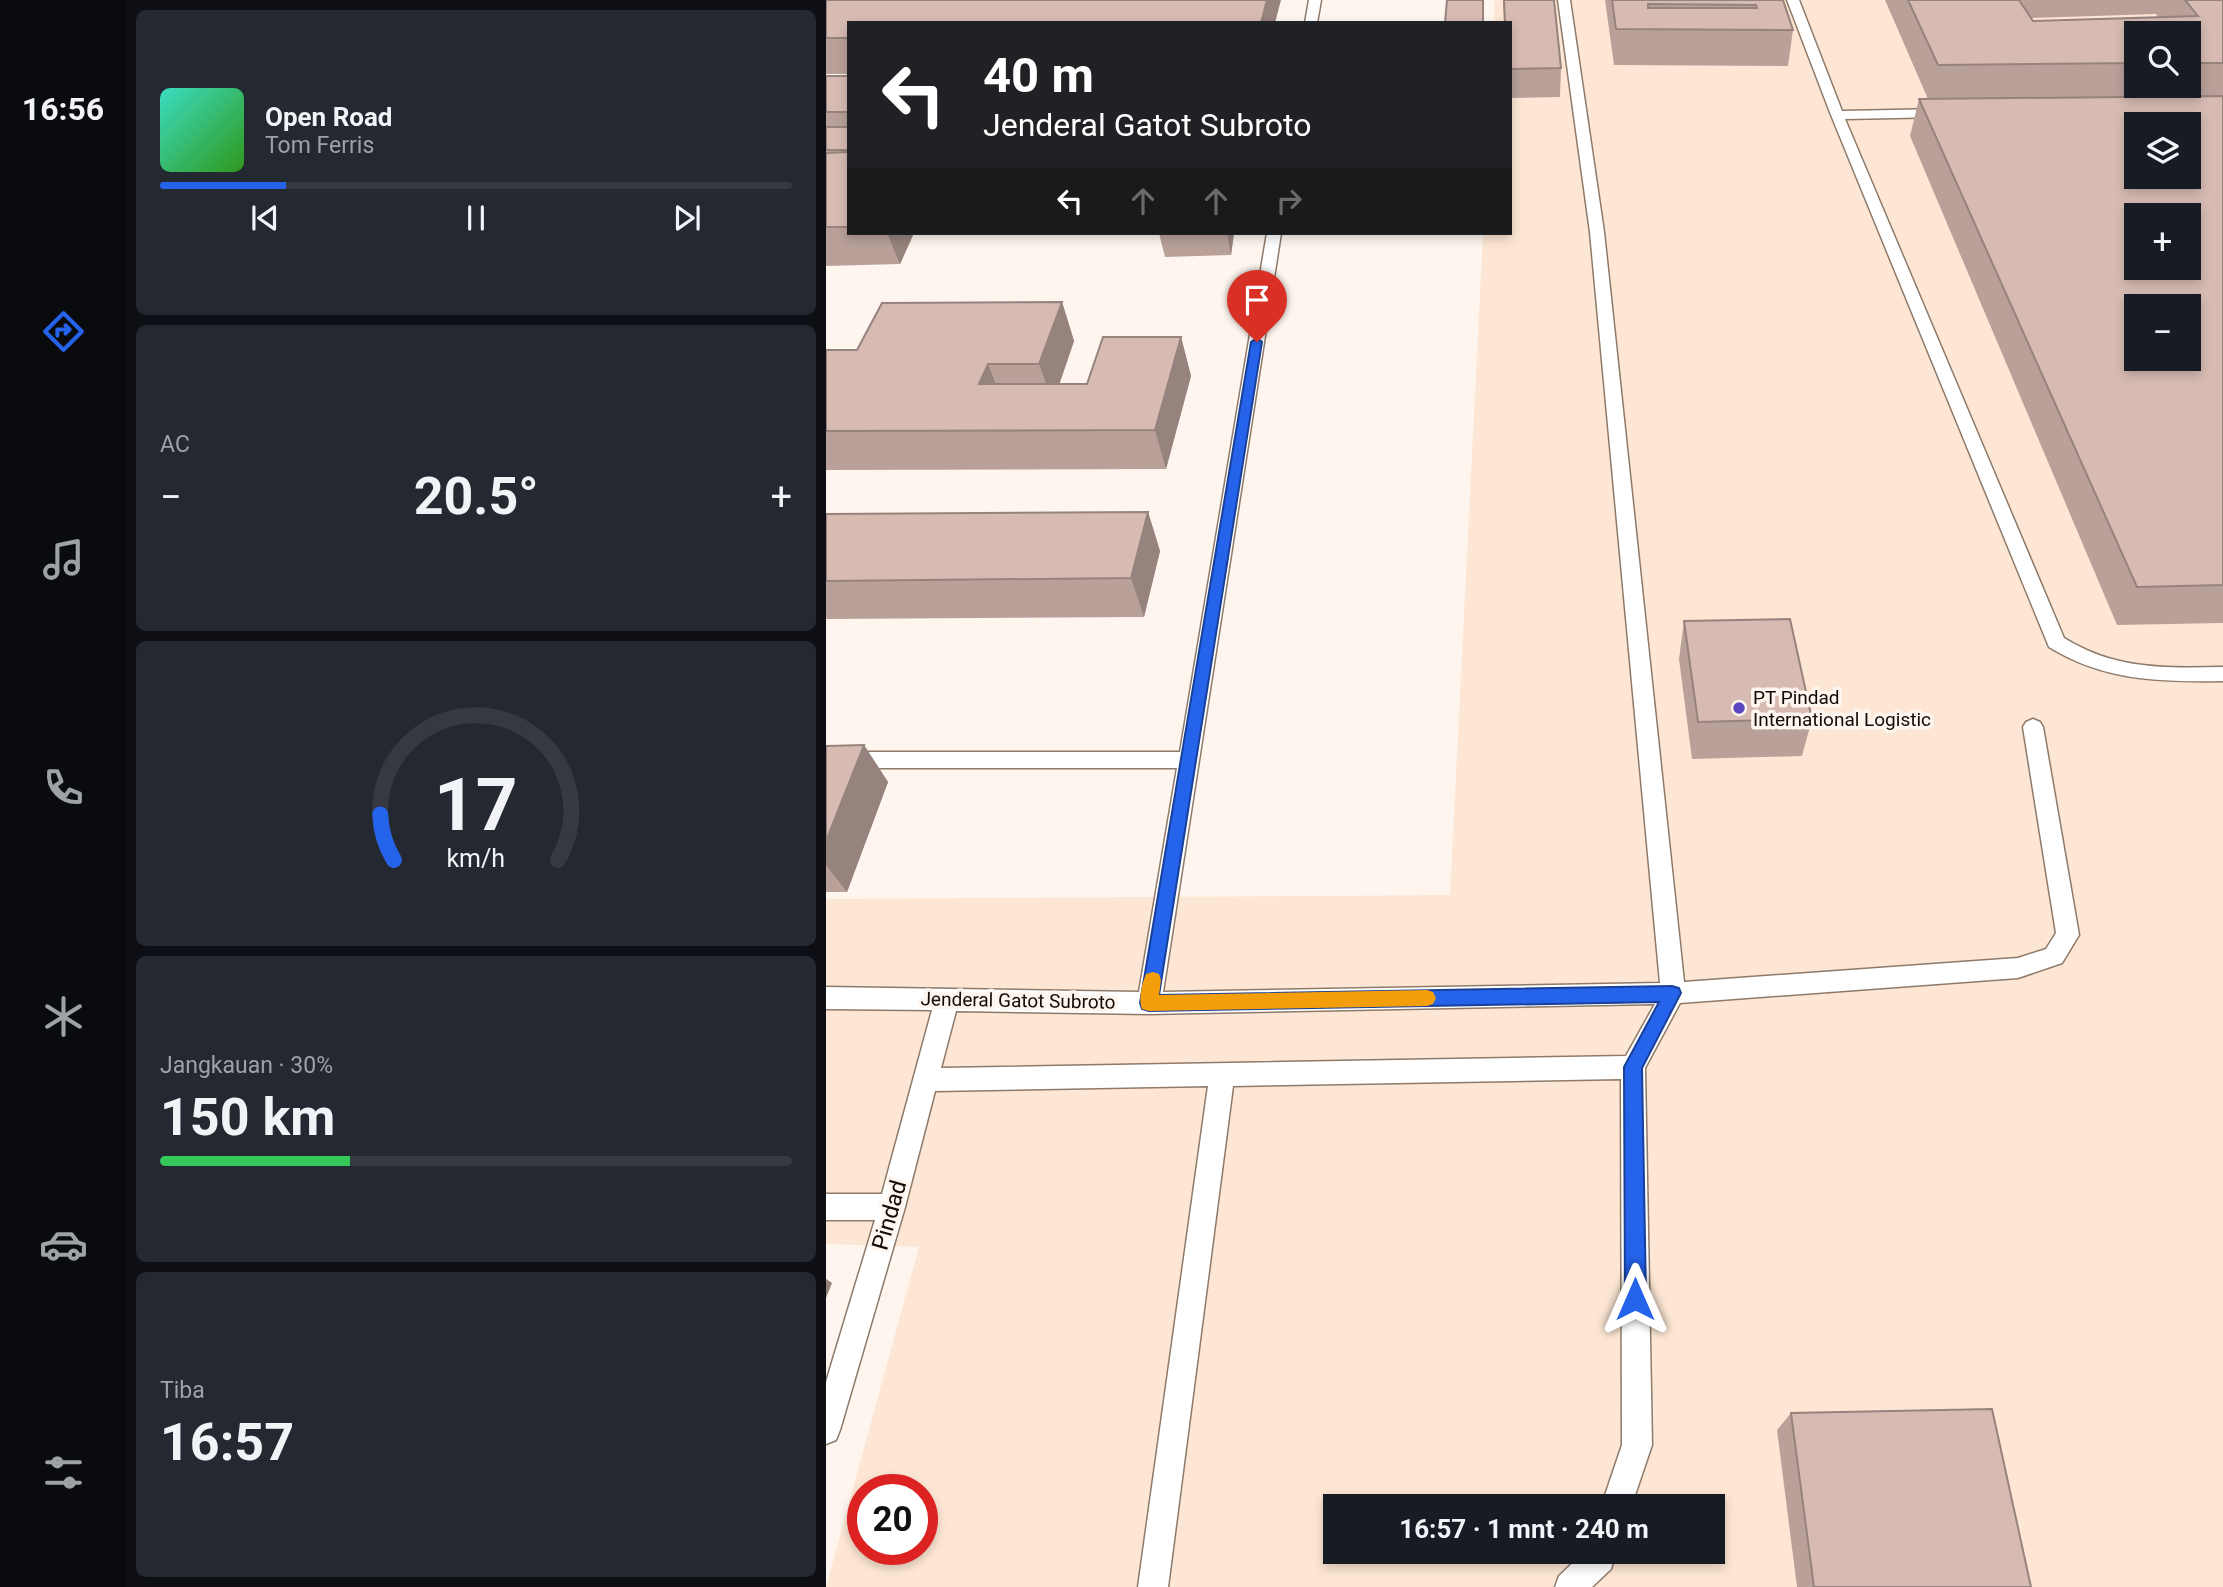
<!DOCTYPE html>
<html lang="id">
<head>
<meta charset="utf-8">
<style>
  body { margin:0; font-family:Roboto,sans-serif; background:#242831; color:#f1f3f6; height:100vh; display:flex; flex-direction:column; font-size:26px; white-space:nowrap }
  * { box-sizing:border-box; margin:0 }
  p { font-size:23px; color:#9ea1a6 }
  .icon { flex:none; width:38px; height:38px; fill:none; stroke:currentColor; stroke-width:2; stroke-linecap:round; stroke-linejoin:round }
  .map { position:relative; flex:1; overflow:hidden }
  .details { display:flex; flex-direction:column; gap:10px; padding:10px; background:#0d0f14; width:700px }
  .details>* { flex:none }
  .banner { position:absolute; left:21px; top:21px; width:665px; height:214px; border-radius:0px; box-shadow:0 4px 10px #0003; background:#202124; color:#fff; overflow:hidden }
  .controls { position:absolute; left:1298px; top:21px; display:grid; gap:14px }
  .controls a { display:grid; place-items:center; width:77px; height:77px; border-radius:0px; background:#171b24; box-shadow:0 4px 10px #0003; font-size:35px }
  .speed { position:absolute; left:21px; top:1474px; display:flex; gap:14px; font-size:35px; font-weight:700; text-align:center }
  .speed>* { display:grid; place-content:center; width:91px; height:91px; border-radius:50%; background:#171b24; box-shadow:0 4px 10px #0003; line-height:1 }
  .speed .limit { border:10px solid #d22; background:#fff; color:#111 }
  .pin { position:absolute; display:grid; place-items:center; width:60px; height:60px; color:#fff; margin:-72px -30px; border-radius:50% 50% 50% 0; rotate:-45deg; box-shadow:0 0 7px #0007 }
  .pin .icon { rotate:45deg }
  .me { position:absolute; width:77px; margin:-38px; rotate:0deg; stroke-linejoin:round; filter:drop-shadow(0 0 5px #0008) }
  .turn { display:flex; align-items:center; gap:24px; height:147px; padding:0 21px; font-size:32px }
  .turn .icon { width:91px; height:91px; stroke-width:2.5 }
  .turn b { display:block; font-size:49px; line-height:60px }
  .lanes { display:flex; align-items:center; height:66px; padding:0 21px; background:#0003; justify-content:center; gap:35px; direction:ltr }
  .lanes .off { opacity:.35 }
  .big { font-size:52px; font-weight:700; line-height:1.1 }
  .details .tile { flex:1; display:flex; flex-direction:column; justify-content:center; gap:10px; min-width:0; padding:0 24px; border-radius:10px; background:#242831 }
  .details .dial { align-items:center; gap:0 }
  .dial svg { height:182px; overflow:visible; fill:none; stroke:#363941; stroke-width:7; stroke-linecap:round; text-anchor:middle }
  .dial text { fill:#f1f3f6; stroke:none }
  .song { display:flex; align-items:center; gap:21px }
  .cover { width:84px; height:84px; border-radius:10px; background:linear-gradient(135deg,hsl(170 70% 55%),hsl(110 70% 35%)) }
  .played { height:7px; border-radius:4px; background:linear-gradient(90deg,#2563eb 20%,#363941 20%) }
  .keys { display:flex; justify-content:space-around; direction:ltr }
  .heat { display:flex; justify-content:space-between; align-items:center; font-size:38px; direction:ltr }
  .charge { height:10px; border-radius:5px; background:linear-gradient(90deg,#34c759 30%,#363941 0) }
  .trip { position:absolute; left:497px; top:1494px; width:402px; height:70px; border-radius:0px; background:#171b24; box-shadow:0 4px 10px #0003; font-weight:700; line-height:70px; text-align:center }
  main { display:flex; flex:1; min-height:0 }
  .dock { display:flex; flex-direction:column; width:126px; justify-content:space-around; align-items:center; background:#090b0e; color:#9ea1a6 }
  .dock .icon { width:49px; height:49px }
  .dock .active { color:#2563eb }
  .dock b { font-size:32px; color:#f1f3f6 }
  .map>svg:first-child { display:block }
</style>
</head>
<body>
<main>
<nav class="dock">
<b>16:56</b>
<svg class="icon active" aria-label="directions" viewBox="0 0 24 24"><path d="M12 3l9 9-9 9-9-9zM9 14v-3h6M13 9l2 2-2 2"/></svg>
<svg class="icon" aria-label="music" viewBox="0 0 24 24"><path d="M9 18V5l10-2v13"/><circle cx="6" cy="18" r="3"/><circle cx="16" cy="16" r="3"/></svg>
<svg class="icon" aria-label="phone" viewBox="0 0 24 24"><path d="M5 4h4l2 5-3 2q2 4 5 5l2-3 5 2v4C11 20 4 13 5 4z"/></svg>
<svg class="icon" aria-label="climate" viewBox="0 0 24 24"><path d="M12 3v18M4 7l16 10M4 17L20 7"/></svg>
<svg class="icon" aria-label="car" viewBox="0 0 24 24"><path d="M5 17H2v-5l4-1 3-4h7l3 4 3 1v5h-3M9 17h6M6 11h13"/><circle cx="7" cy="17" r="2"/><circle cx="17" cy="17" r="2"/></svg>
<svg class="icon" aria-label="filters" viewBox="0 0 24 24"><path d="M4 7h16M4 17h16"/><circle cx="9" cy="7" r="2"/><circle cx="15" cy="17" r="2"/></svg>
</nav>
<section class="details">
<div class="tile">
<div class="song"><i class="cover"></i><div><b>Open Road</b><p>Tom Ferris</p></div></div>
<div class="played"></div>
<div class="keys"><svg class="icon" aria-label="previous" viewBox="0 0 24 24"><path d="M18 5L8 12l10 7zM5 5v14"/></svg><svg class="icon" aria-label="pause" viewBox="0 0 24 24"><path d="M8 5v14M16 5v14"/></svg><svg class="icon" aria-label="next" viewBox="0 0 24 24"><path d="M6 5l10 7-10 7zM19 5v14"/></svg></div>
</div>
<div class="tile"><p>AC</p>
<div class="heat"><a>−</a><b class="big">20.5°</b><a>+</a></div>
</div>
<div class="tile dial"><svg viewBox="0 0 100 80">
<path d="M14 69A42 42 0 1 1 86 69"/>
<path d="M14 69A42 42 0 0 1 8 49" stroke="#2563eb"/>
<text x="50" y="56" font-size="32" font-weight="700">17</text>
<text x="50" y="72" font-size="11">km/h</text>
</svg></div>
<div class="tile"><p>Jangkauan · 30%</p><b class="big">150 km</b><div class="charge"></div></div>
<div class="tile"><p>Tiba</p><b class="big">16:57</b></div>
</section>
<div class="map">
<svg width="1397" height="1587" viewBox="0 0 1397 1587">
  <rect width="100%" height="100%" fill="#fef6ee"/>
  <path fill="#fde7d4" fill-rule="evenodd" d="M669 0H1397V1587H0L93 1247 0 1244V899L624 895 657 233H684V23H668ZM1311 33H1363V86H1311ZM1311 124H1363V177H1311ZM1311 215H1363V268H1311ZM1311 306H1363V359H1311ZM37 1489H96V1549H37ZM509 1507H887V1552H509Z"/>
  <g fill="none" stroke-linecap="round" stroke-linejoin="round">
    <g stroke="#8d7a6a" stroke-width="3">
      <g id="lane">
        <path d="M483 0H495L491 23H479Z"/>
        <path d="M732 0H744L778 232 858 982 1192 958 1220 949 1230 933 1197 727 1200 722 1207 719 1214 722 1217 727 1253 935 1236 963 1192 978 854 1003 819 1068 826 1445 805 1507H775L796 1445 795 1079 407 1086 342 1587H312L382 1086 109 1091 79 1207 14 1430 10 1440 0 1444V1382L49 1220H0V1194H56L106 1010 0 1009V987L313 992 351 768H0V752H354L441 233H455L337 992 834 983 764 232ZM829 1004 800 1056 115 1068 130 1011 323 1014Z"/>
        <path d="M961 0H973L1016 111 1118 109 1124 113 1118 117 1019 119 1238 638C1290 670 1338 668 1397 667V681C1334 682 1278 681 1223 647L1005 115Z"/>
        <path d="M758 1552H790L785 1569 766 1587H729L733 1576Z"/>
      </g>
    </g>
    <use href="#lane" fill="#fff" fill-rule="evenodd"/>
  </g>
  <g fill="#b9a19a" fill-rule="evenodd">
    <path d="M0 0 23 23V74H0Z"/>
    <path d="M677 0H728L735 68 734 97 684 98V23H678Z"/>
    <path d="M779 0H957L967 30 962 66 788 65Z"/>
    <path d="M1059 0H1397V623L1291 625 1084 136 1093 99H1102ZM1330 14 1332 17 1207 21 1206 18ZM1311 33H1363V86H1311Z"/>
    <path d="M0 76H23V233H88L74 264 0 266Z"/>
    <path d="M333 233H408L405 255 339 257Z"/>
    <path d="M236 302 248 341 233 384H261L355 337 365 376 340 469 0 470V350H31Z"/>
    <path d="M322 512 334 551 318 617 0 619V514Z"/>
    <path d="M858 621 986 719 976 756 866 759 853 659Z"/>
    <path d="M38 745 62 782 21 892H0V746Z"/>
    <path d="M965 1413 1205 1587H971L951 1430Z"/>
  </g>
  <g fill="#96837d">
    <path d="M441 0H455L449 23H435Z"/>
    <path d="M61 233H88L74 264Z"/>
    <path d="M401 233H408L405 255Z"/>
    <path d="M236 302 248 341 227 403 213 364Z"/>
    <path d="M355 337 365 376 340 469 329 430Z"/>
    <path d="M162 364 177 403 153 384Z"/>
    <path d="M322 512 334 551 318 617 305 578Z"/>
    <path d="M38 745 62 782 21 892 0 865V841Z"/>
    <path d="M0 1279 6 1283 0 1298Z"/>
  </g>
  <g fill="#d7bbb3" stroke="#96837d" stroke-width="2" fill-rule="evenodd">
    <path d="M0 0H441L435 23H23V38H0Z"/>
    <path d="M621 0H657V23H619Z"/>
    <path d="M678 0H728L735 68 684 69V23H679Z"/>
    <path d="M786 0H957L967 30 790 29ZM822 4 930 5 931 8H822Z"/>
    <path d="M1082 0H1193L1207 21 1372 16 1359 0H1397V63H1363V33H1311V63L1112 65Z"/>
    <rect x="0" y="76" width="23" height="36"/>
    <path d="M1397 96V585L1311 587 1093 99ZM1311 124H1363V177H1311ZM1311 215H1363V268H1311ZM1311 306H1363V359H1311Z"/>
    <rect x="0" y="127" width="23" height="23"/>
    <path d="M23 152V227H0V153Z"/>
    <path d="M236 302 213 364H162L153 384H261L277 337H355L329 430 0 431V350H31L56 303Z"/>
    <path d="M322 512 305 578 0 581V514Z"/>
    <path d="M964 619 986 719 872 722 858 621Z"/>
    <path d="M38 745 0 841V746Z"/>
    <path d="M1166 1409 1205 1587H988L965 1413Z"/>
  </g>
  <path fill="#2563eb" stroke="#184099" stroke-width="2" d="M431 338 436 342 333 995 846 986 853 988 855 993 816 1068 820 1299 817 1307 809 1310 802 1307 799 1299 798 1067 833 1002 323 1011 316 1009 314 1003 425 342Z"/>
  <path fill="#f59e0b" d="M327 972 333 974 335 980 333 995 601 990 607 992 610 998 607 1004 601 1006 323 1011 316 1009C312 999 316 984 320 974Z"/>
  <circle fill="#5d47c0" stroke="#fef6ee" stroke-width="2.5" cx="913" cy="708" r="7"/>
  <g text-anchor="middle" stroke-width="7" stroke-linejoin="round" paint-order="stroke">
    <g font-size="19" fill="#110a05" stroke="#fef6ee" text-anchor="start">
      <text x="927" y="704">PT Pindad<tspan x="927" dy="22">International Logistic</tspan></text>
    </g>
    <g font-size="19" fill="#110a05" stroke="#fef6ee">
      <text transform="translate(192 1000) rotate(1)" y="7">Jenderal Gatot Subroto</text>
    </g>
    <g font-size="23" fill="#110a05" stroke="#fef6ee">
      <text transform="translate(63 1215) rotate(-74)" y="8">Pindad</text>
    </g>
  </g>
</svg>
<div class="controls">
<a><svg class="icon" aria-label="search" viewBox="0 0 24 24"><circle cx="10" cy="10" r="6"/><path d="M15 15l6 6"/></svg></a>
<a><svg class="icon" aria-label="layers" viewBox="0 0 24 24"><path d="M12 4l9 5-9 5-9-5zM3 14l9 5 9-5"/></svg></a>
<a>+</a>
<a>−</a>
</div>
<div class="speed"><div class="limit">20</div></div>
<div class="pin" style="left:431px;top:342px;background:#d93025"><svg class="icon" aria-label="arrive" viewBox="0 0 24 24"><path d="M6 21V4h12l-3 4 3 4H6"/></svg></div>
<svg class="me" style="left:809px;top:1299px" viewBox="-20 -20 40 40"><path d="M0-17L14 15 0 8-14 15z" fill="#2563eb" stroke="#fff" stroke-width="4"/></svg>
<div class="trip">16:57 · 1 mnt · 240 m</div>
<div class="banner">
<div class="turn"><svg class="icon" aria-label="left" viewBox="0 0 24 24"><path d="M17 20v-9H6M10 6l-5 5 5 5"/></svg><div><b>40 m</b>Jenderal Gatot Subroto</div></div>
<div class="lanes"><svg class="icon" aria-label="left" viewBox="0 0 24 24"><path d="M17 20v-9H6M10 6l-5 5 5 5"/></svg><svg class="icon off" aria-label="ahead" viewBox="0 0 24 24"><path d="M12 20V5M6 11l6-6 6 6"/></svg><svg class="icon off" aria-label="ahead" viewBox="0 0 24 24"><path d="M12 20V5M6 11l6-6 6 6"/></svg><svg class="icon off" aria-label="right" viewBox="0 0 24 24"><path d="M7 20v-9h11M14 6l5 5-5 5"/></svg></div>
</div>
</div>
</main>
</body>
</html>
